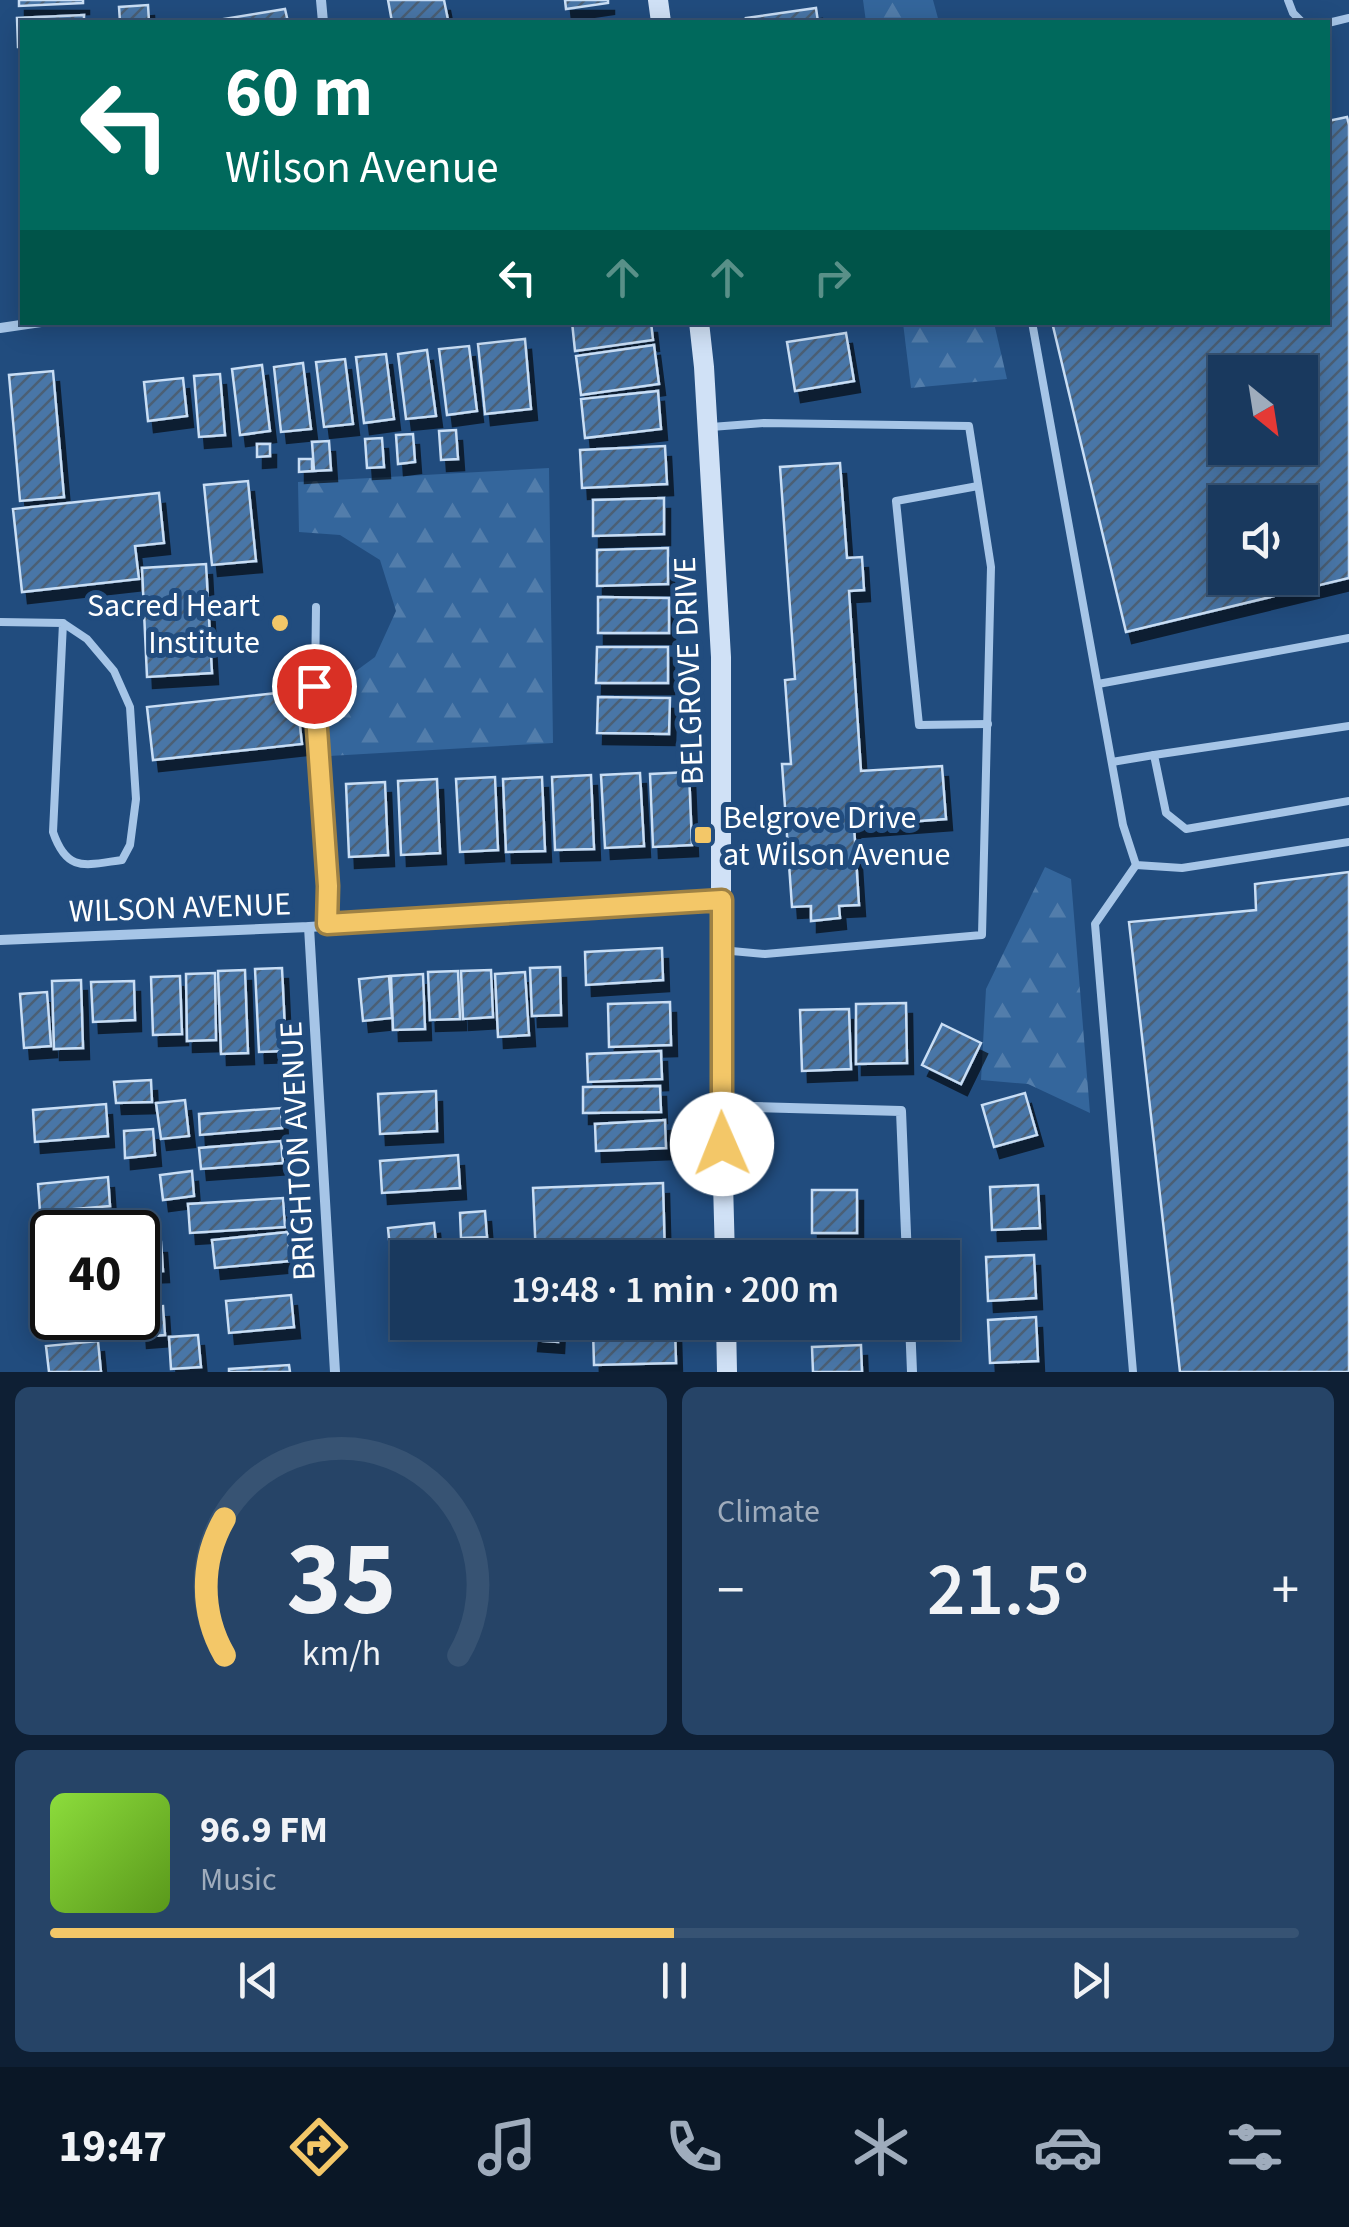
<!DOCTYPE html>
<html lang="en">
<head>
<meta charset="utf-8">
<style>
  body { margin:0; font-family:"Source Sans 3",sans-serif; background:#264467; color:#f1f3f6; height:100vh; display:flex; flex-direction:column; font-size:38px; white-space:nowrap }
  * { box-sizing:border-box; margin:0 }
  p { font-size:32px; color:#9facbc }
  .icon { flex:none; width:55px; height:55px; fill:none; stroke:currentColor; stroke-width:2; stroke-linecap:round; stroke-linejoin:round }
  .map { position:relative; height:1372px; overflow:hidden }
  .details { display:flex; flex-direction:column; gap:15px; padding:15px; background:#0e1f34; flex:1 }
  .details>* { flex:none }
  .banner { position:absolute; left:20px; top:20px; width:1310px; height:305px; border-radius:0px; box-shadow:0 5px 25px #0003,0 0 0 2px #375373; background:#00695c; color:#fff; overflow:hidden }
  .needle { width:65px; rotate:150deg }
  .tools { position:absolute; left:1208px; top:355px; display:grid; gap:20px }
  .tools a { display:grid; place-items:center; width:110px; height:110px; border-radius:0px; background:#19395e; box-shadow:0 5px 25px #0003,0 0 0 2px #375373; font-size:50px }
  .speed { position:absolute; left:30px; top:1210px; display:flex; gap:20px; font-size:50px; font-weight:700; text-align:center }
  .speed>* { display:grid; place-content:center; width:130px; height:130px; border-radius:50%; background:#19395e; box-shadow:0 5px 25px #0003,0 0 0 2px #375373; line-height:1 }
  .speed .limit { border:5px solid #111; border-radius:15px; background:#fff; color:#111 }
  .pin { position:absolute; display:grid; place-items:center; width:85px; height:85px; color:#fff; margin:-42px; border:5px solid #fff; border-radius:50%; box-shadow:0 2px 10px #0007 }
  .me { position:absolute; width:110px; margin:-55px; rotate:359deg; stroke-linejoin:round; filter:drop-shadow(0 0 8px #0008) }
  .turn { display:flex; align-items:center; gap:35px; height:210px; padding:0 40px; font-size:45px }
  .turn .icon { width:130px; height:130px; stroke-width:2.5 }
  .turn b { display:block; font-size:70px; line-height:85px }
  .lanes { display:flex; align-items:center; height:95px; padding:0 40px; background:#0003; justify-content:center; gap:50px; direction:ltr }
  .lanes .off { opacity:.35 }
  .big { font-size:75px; font-weight:600; line-height:1.1 }
  .details .widget { flex:1; display:flex; flex-direction:column; justify-content:center; gap:15px; min-width:0; padding:0 35px; border-radius:15px; background:#264467 }
  .details .dial { align-items:center; gap:0 }
  .dial svg { height:260px; overflow:visible; fill:none; stroke:#375373; stroke-width:7; stroke-linecap:round; text-anchor:middle }
  .dial text { fill:#f1f3f6; stroke:none }
  .song { display:flex; align-items:center; gap:30px }
  .cover { width:120px; height:120px; border-radius:15px; background:linear-gradient(135deg,hsl(90 70% 55%),hsl(90 70% 35%)) }
  .played { height:10px; border-radius:5px; background:linear-gradient(90deg,#f3c768 50%,#375373 50%) }
  .keys { display:flex; justify-content:space-around; direction:ltr }
  .heat { display:flex; justify-content:space-between; align-items:center; font-size:55px; direction:ltr }
  .details .tiles { flex:1; display:grid; gap:15px; grid-template-columns:1fr 1fr }
  .widget:last-child { grid-column:span 2 }
  .trip { position:absolute; left:390px; top:1240px; width:570px; height:100px; border-radius:0px; background:#19395e; box-shadow:0 5px 25px #0003,0 0 0 2px #375373; font-weight:600; line-height:100px; text-align:center }
  .dock { display:flex; height:160px; justify-content:space-around; align-items:center; background:#0a1726; color:#9facbc }
  .dock .icon { width:70px; height:70px }
  .dock .active { color:#f3c768 }
  .dock b { font-size:45px; color:#f1f3f6 }
  .map>svg:first-child { display:block }
</style>
</head>
<body>
<div class="map">
<svg width="1349" height="1372" viewBox="0 0 1349 1372">
  <defs>
    <pattern id="forest-firs" width="22" height="20" patternUnits="userSpaceOnUse" patternTransform="scale(2.5)"><rect width="22" height="20" fill="#34669c"/><path d="M5 1l3.5 6h-7zM16 11l3.5 6h-7z" fill="#527dab"/></pattern>
    <pattern id="building-hatch" width="6" height="6" patternUnits="userSpaceOnUse" patternTransform="scale(2.5)"><rect width="6" height="6" fill="#4a76a7"/><path d="M-1 1l2-2M0 6l6-6M5 7l2-2" fill="none" stroke="#4b5f75"/></pattern>
    <filter id="shadow"><feDropShadow dx="6" dy="11" stdDeviation="0" flood-color="#0009"/></filter>
  </defs>
  <rect width="100%" height="100%" fill="#214c7e"/>
  <g fill="url(#forest-firs)">
    <path d="M863 0H933L939 22H866Z"/>
    <path d="M903 323H994L1007 379 911 388Z"/>
    <path d="M549 468 553 743 329 756 330 690 375 657 396 611 380 560 340 535 299 532 298 482Z"/>
    <path d="M1045 867 1071 879 1090 1113 1028 1084 981 1080 986 989Z"/>
  </g>
  <g fill="url(#building-hatch)" stroke="#c9def5" stroke-width="2.5" fill-rule="evenodd" filter="url(#shadow)">
    <path d="M19 0H83V3L19 6Z"/>
    <path d="M388 0H444L448 20 392 22Z"/>
    <path d="M565 0H608V3L566 9Z"/>
    <path d="M148 5 149 22H120L119 7Z"/>
    <path d="M816 8 818 22H747L746 18Z"/>
    <path d="M285 9 288 22H225L224 19Z"/>
    <path d="M84 15V22H22V47H18L17 18Z"/>
    <path d="M1347 117 1349 125V578L1126 632 1052 322H1328V121ZM1225 372H1300V448H1225ZM1225 502H1300V578H1225Z"/>
    <path d="M572 322H651L653 340 575 351Z"/>
    <path d="M846 333 854 381 795 391 787 342Z"/>
    <path d="M525 339 531 409 485 414 478 344Z"/>
    <path d="M654 345 659 384 581 395 576 356Z"/>
    <path d="M469 346 477 411 447 415 439 349Z"/>
    <path d="M427 350 436 416 406 419 398 354Z"/>
    <path d="M386 354 394 419 364 423 356 357Z"/>
    <path d="M345 359 353 424 324 427 316 362Z"/>
    <path d="M303 363 311 429 281 432 274 367Z"/>
    <path d="M262 365 270 431 240 435 232 369Z"/>
    <path d="M53 371 64 497 20 501 9 375Z"/>
    <path d="M220 374 225 435 199 437 194 376Z"/>
    <path d="M183 378 187 416 148 421 144 382Z"/>
    <path d="M658 391 661 429 585 438 581 399Z"/>
    <path d="M456 430 458 459 441 460 439 431Z"/>
    <path d="M413 434 415 462 398 464 396 435Z"/>
    <path d="M382 438 384 467 367 468 365 439Z"/>
    <path d="M329 441 331 470 314 471 312 442Z"/>
    <path d="M257 444H270V456L257 457Z"/>
    <path d="M665 446 667 484 582 488 580 450Z"/>
    <path d="M299 459H312V471L299 472Z"/>
    <path d="M840 463 847 558 862 557 864 590 849 591 861 771 942 766 946 819 854 826 859 905 839 906 840 918 811 921V906L792 907 782 764H791L785 680 795 679 780 467Z"/>
    <path d="M248 481 256 561 212 565 204 485Z"/>
    <path d="M159 493 164 543 135 546 139 579 22 592 13 509Z"/>
    <path d="M664 498V534L593 536V500Z"/>
    <path d="M668 548V584L597 586V550Z"/>
    <path d="M206 564 212 673 147 677 142 568Z"/>
    <path d="M598 597 669 598V633H598Z"/>
    <path d="M597 647H668V683H596Z"/>
    <path d="M296 691 302 744 153 760 147 707Z"/>
    <path d="M598 697 670 698 669 734 597 733Z"/>
    <path d="M689 772 692 845 653 847 650 774Z"/>
    <path d="M640 773 644 846 605 848 601 775Z"/>
    <path d="M591 775 594 849 555 850 552 777Z"/>
    <path d="M495 777 498 850 460 852 456 779Z"/>
    <path d="M542 777 545 851 506 852 503 779Z"/>
    <path d="M437 779 440 853 401 855 398 781Z"/>
    <path d="M385 782 388 855 349 857 346 784Z"/>
    <path d="M1349 872V1372H1180L1129 922 1256 910 1255 884Z"/>
    <path d="M662 948 663 980 586 985 585 952Z"/>
    <path d="M560 967 561 1015 532 1016 530 968Z"/>
    <path d="M282 968 286 1051 259 1052 255 969Z"/>
    <path d="M245 970 248 1053 221 1054 218 971Z"/>
    <path d="M491 970 493 1017 463 1019 461 971Z"/>
    <path d="M458 971 460 1019 430 1020 428 972Z"/>
    <path d="M525 972 529 1035 498 1037 495 974Z"/>
    <path d="M215 973 216 1040 187 1041 186 974Z"/>
    <path d="M423 974 425 1029 393 1030 391 976Z"/>
    <path d="M180 976 182 1034 153 1035 151 977Z"/>
    <path d="M389 976 392 1018 363 1021 359 979Z"/>
    <path d="M81 980 83 1048 54 1049 52 981Z"/>
    <path d="M134 981 135 1020 93 1022 91 982Z"/>
    <path d="M47 992 51 1046 24 1048 20 994Z"/>
    <path d="M670 1002 671 1045 609 1047 608 1004Z"/>
    <path d="M906 1003 907 1063 856 1064V1004Z"/>
    <path d="M849 1009 851 1069 802 1071 800 1010Z"/>
    <path d="M942 1024 981 1043 961 1084 922 1065Z"/>
    <path d="M661 1051 662 1079 588 1082 587 1054Z"/>
    <path d="M151 1080 152 1102 116 1103 114 1082Z"/>
    <path d="M660 1086 661 1112 583 1113V1087Z"/>
    <path d="M436 1091 437 1131 380 1134 378 1094Z"/>
    <path d="M1025 1093 1037 1135 994 1147 982 1105Z"/>
    <path d="M185 1100 189 1136 161 1139 156 1103Z"/>
    <path d="M106 1104 108 1136 35 1142 33 1110Z"/>
    <path d="M281 1108 282 1128 200 1135 199 1114Z"/>
    <path d="M665 1120 666 1148 596 1151 595 1124Z"/>
    <path d="M153 1129 155 1155 125 1158 124 1131Z"/>
    <path d="M281 1141 283 1163 201 1169 199 1148Z"/>
    <path d="M458 1155 460 1188 382 1193 380 1161Z"/>
    <path d="M192 1171 194 1196 163 1200 160 1175Z"/>
    <path d="M108 1177 110 1206 40 1212 38 1184Z"/>
    <path d="M663 1183 665 1258H536L533 1188Z"/>
    <path d="M1038 1185 1040 1228 992 1230 990 1187Z"/>
    <rect x="812" y="1190" width="45" height="43"/>
    <path d="M283 1198 285 1227 190 1233 188 1204Z"/>
    <path d="M485 1211 487 1237 461 1238 460 1213Z"/>
    <path d="M434 1223 437 1254 391 1259 388 1228Z"/>
    <path d="M288 1232 290 1261 215 1268 212 1240Z"/>
    <path d="M161 1242 163 1271 138 1272V1243Z"/>
    <path d="M52 1246V1275H44L42 1247Z"/>
    <path d="M1034 1255 1036 1298 988 1301 986 1257Z"/>
    <path d="M52 1282V1311L48 1312 46 1283Z"/>
    <path d="M408 1293V1322L394 1324 392 1294Z"/>
    <path d="M291 1295 294 1327 229 1333 226 1301Z"/>
    <path d="M163 1306 165 1335 141 1337 139 1308Z"/>
    <path d="M1036 1317 1038 1361 990 1363 988 1320Z"/>
    <path d="M534 1322H559L558 1342 532 1340Z"/>
    <path d="M675 1327 676 1363 594 1365 593 1329Z"/>
    <path d="M198 1335 201 1367 171 1369 169 1337Z"/>
    <path d="M98 1341 101 1372H49L46 1346Z"/>
    <path d="M861 1345 862 1372H813L812 1347Z"/>
    <path d="M289 1365 290 1372H229V1369Z"/>
  </g>
  <g fill="none" stroke-linecap="round" stroke-linejoin="round">
    <g stroke="#a6c5e7" stroke-width="8">
      <path d="M1288 0 1293 13 1302 22"/>
      <path d="M1328 23 1349 18"/>
      <path d="M1032 322 1123 825 1136 865 1182 868 1349 842"/>
      <path d="M711 427 764 423 969 426 991 567 982 935 765 954 721 950"/>
      <path d="M978 486 896 501 919 725 988 724"/>
      <path d="M316 607 315 686 328 886 327 925"/>
      <path d="M0 622 63 623 87 639 114 671 130 707 136 799 130 845 122 860C85 865 67 873 53 832L63 623"/>
      <path d="M1098 684 1349 638"/>
      <path d="M1349 726 1154 755 1166 813 1186 829 1349 801"/>
      <path d="M1112 762 1154 755"/>
      <path d="M1133 1372 1095 924 1136 865"/>
    </g>
    <g stroke="#a6c5e7" stroke-width="10">
      <path d="M321 0 323 22"/>
      <path d="M0 328 41 322"/>
      <path d="M309 927 335 1372"/>
      <path d="M0 940 309 927 720 900"/>
      <path d="M721 1106 901 1111 907 1258"/>
      <path d="M910 1322 912 1372"/>
    </g>
    <g stroke="#d0e1f6" stroke-width="20">
      <path d="M658 0 661 22"/>
      <path d="M699 322 704 367 721 657V1106L725 1258"/>
      <path d="M726 1322 727 1372"/>
    </g>
  </g>
  <g fill="none" stroke-linecap="round" stroke-linejoin="round">
    <g stroke="#9e8144" stroke-width="25">
      <path id="route" d="M314 686 328 886 327 924 722 900V1144"/>
    </g>
    <use href="#route" stroke="#f3c768" stroke-width="18"/>
  </g>
  <g fill="#f3c768" stroke="#214c7e" stroke-width="4">
    <circle cx="280" cy="623" r="10"/>
    <rect x="693" y="825" width="20" height="20" rx="5"/>
  </g>
  <g text-anchor="middle" stroke-width="10" stroke-linejoin="round" paint-order="stroke">
    <g font-size="32" fill="#fff" stroke="#214c7e" text-anchor="end">
      <text x="260" y="616">Sacred Heart<tspan x="260" dy="37">Institute</tspan></text>
      <text x="723" y="828" text-anchor="start">Belgrove Drive<tspan x="723" dy="37">at Wilson Avenue</tspan></text>
    </g>
    <g font-size="32" fill="#fff" stroke="#214c7e">
      <text transform="translate(688 671) rotate(-92)" y="11">BELGROVE DRIVE</text>
      <text transform="translate(180 907) rotate(-2)" y="11">WILSON AVENUE</text>
      <text transform="translate(297 1151) rotate(-93)" y="11">BRIGHTON AVENUE</text>
    </g>
  </g>
</svg>
<div class="tools">
<a><svg class="needle" viewBox="-14 -14 28 28"><path d="M0-13l5 13h-10z" fill="#e53935"/><path d="M0 13l5-13h-10z" fill="#9facbc"/></svg></a>
<a><svg class="icon" aria-label="sound" viewBox="0 0 24 24"><path d="M4 9h4l5-4v14l-5-4H4zM17 9q2 3 0 6"/></svg></a>
</div>
<div class="speed"><div class="limit">40</div></div>
<div class="pin" style="left:314px;top:686px;background:#d93025"><svg class="icon" aria-label="arrive" viewBox="0 0 24 24"><path d="M6 21V4h12l-3 4 3 4H6"/></svg></div>
<svg class="me" style="left:722px;top:1144px" viewBox="-20 -20 40 40"><circle r="19" fill="#fff"/><path d="M0-13L10 11 0 6-10 11z" fill="#f3c768"/></svg>
<div class="trip">19:48 · 1 min · 200 m</div>
<div class="banner">
<div class="turn"><svg class="icon" aria-label="left" viewBox="0 0 24 24"><path d="M17 20v-9H6M10 6l-5 5 5 5"/></svg><div><b>60 m</b>Wilson Avenue</div></div>
<div class="lanes"><svg class="icon" aria-label="left" viewBox="0 0 24 24"><path d="M17 20v-9H6M10 6l-5 5 5 5"/></svg><svg class="icon off" aria-label="ahead" viewBox="0 0 24 24"><path d="M12 20V5M6 11l6-6 6 6"/></svg><svg class="icon off" aria-label="ahead" viewBox="0 0 24 24"><path d="M12 20V5M6 11l6-6 6 6"/></svg><svg class="icon off" aria-label="right" viewBox="0 0 24 24"><path d="M7 20v-9h11M14 6l5 5-5 5"/></svg></div>
</div>
</div>
<section class="details">
<div class="tiles">
<div class="widget dial"><svg viewBox="0 0 100 80">
<path d="M14 69A42 42 0 1 1 86 69"/>
<path d="M14 69A42 42 0 0 1 14 27" stroke="#f3c768"/>
<text x="50" y="56" font-size="32" font-weight="700">35</text>
<text x="50" y="72" font-size="11">km/h</text>
</svg></div>
<div class="widget"><p>Climate</p>
<div class="heat"><a>−</a><b class="big">21.5°</b><a>+</a></div>
</div>
<div class="widget">
<div class="song"><i class="cover"></i><div><b>96.9 FM</b><p>Music</p></div></div>
<div class="played"></div>
<div class="keys"><svg class="icon" aria-label="previous" viewBox="0 0 24 24"><path d="M18 5L8 12l10 7zM5 5v14"/></svg><svg class="icon" aria-label="pause" viewBox="0 0 24 24"><path d="M8 5v14M16 5v14"/></svg><svg class="icon" aria-label="next" viewBox="0 0 24 24"><path d="M6 5l10 7-10 7zM19 5v14"/></svg></div>
</div>
</div>
</section>
<nav class="dock">
<b>19:47</b>
<svg class="icon active" aria-label="directions" viewBox="0 0 24 24"><path d="M12 3l9 9-9 9-9-9zM9 14v-3h6M13 9l2 2-2 2"/></svg>
<svg class="icon" aria-label="music" viewBox="0 0 24 24"><path d="M9 18V5l10-2v13"/><circle cx="6" cy="18" r="3"/><circle cx="16" cy="16" r="3"/></svg>
<svg class="icon" aria-label="phone" viewBox="0 0 24 24"><path d="M5 4h4l2 5-3 2q2 4 5 5l2-3 5 2v4C11 20 4 13 5 4z"/></svg>
<svg class="icon" aria-label="climate" viewBox="0 0 24 24"><path d="M12 3v18M4 7l16 10M4 17L20 7"/></svg>
<svg class="icon" aria-label="car" viewBox="0 0 24 24"><path d="M5 17H2v-5l4-1 3-4h7l3 4 3 1v5h-3M9 17h6M6 11h13"/><circle cx="7" cy="17" r="2"/><circle cx="17" cy="17" r="2"/></svg>
<svg class="icon" aria-label="filters" viewBox="0 0 24 24"><path d="M4 7h16M4 17h16"/><circle cx="9" cy="7" r="2"/><circle cx="15" cy="17" r="2"/></svg>
</nav>
</body>
</html>
